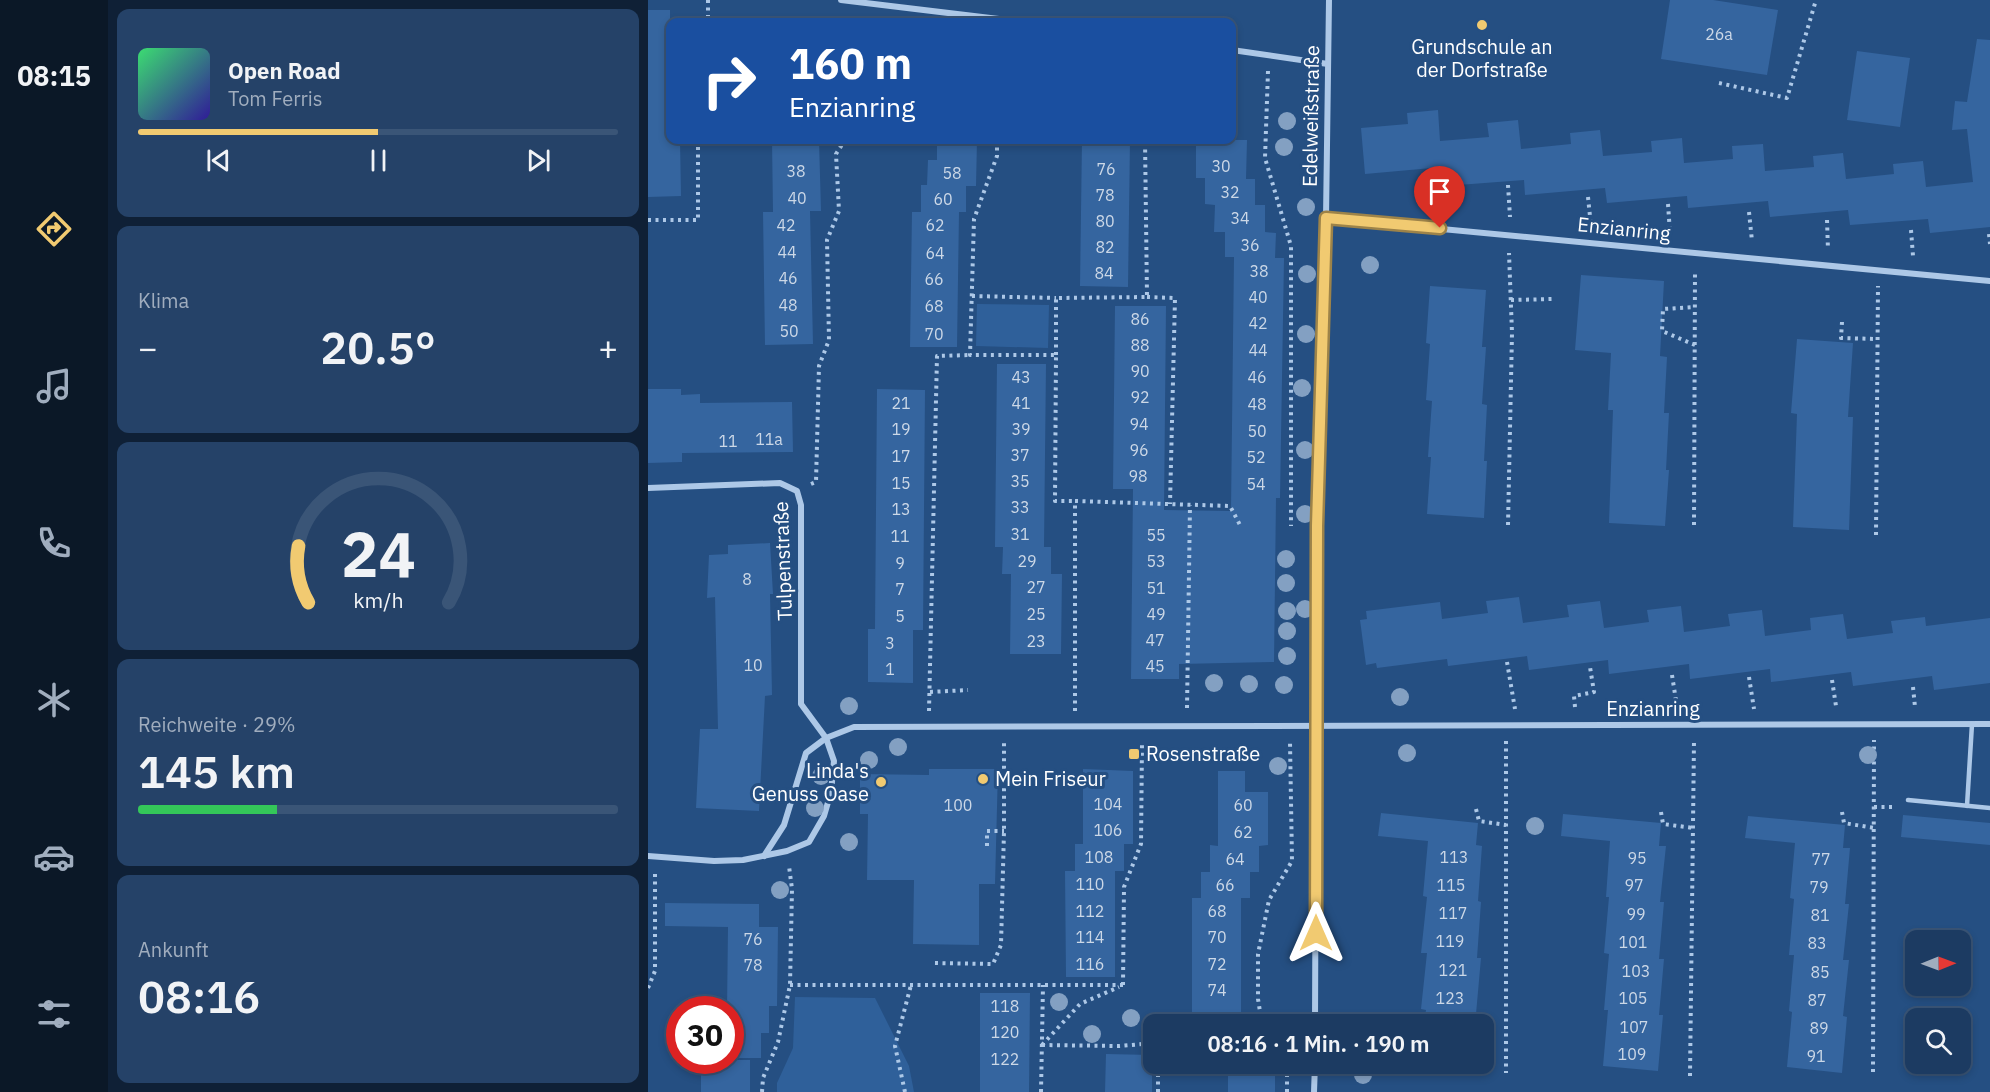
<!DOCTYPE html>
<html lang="de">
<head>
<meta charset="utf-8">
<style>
  body { margin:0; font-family:"IBM Plex Sans",sans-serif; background:#254268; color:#f1f3f6; height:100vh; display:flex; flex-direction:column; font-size:22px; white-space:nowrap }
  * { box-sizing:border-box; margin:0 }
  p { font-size:20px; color:#a0adbe }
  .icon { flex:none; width:33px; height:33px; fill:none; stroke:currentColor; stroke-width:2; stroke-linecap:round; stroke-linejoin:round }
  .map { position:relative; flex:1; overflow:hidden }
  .side { display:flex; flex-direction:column; gap:9px; padding:9px; background:#0f2036; width:540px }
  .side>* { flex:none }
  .top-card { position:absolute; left:18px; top:18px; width:570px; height:126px; border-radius:12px; box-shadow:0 3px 9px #0003,0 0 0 2px #3a5577; background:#1a4fa0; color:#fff; overflow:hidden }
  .needle { width:39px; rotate:89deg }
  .controls { position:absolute; left:1257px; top:930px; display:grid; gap:12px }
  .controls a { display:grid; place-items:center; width:66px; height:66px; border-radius:12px; background:#1c3b62; box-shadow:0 3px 9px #0003,0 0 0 2px #3a5577; font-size:30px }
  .speed { position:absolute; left:18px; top:996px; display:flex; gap:12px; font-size:30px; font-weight:700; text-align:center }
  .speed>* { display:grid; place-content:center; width:78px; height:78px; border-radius:50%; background:#1c3b62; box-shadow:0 3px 9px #0003,0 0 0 2px #3a5577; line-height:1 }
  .speed .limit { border:9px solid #d22; background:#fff; color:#111 }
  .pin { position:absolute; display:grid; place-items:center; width:51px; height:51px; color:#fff; margin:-62px -26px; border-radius:50% 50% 50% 0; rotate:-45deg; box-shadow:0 0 6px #0007 }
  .pin .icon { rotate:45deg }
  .me { position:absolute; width:66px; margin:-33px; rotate:0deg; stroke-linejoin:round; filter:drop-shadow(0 0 4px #0008) }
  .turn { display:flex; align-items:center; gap:21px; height:126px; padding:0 24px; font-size:27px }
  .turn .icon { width:78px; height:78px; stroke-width:2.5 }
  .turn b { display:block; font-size:42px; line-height:51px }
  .big { font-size:45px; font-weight:600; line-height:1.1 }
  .side .widget { flex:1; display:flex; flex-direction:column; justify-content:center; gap:9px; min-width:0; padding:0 21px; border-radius:12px; background:#254268 }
  .side .dial { align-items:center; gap:0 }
  .dial svg { height:156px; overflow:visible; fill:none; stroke:#3a5577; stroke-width:7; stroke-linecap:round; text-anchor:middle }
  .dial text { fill:#f1f3f6; stroke:none }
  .song { display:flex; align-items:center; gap:18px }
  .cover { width:72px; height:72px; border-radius:9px; background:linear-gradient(135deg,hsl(140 70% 55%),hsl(250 70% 35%)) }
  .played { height:6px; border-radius:3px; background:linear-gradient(90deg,#f1ca71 50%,#3a5577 50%) }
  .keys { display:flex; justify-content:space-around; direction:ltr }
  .heat { display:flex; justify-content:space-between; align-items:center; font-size:33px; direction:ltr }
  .charge { height:9px; border-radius:4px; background:linear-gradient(90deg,#34c759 29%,#3a5577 0) }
  .trip { position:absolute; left:495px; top:1014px; width:351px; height:60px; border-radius:12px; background:#1c3b62; box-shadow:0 3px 9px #0003,0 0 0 2px #3a5577; font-weight:600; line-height:60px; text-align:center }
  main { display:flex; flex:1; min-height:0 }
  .tab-bar { display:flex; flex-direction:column; width:108px; justify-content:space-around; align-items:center; background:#0b1827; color:#a0adbe }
  .tab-bar .icon { width:42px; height:42px }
  .tab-bar .active { color:#f1ca71 }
  .tab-bar b { font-size:27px; color:#f1f3f6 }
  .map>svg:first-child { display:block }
</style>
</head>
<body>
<main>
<nav class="tab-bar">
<b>08:15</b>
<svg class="icon active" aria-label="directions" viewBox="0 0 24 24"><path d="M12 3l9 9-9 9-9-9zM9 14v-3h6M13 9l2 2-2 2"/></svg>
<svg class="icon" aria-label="music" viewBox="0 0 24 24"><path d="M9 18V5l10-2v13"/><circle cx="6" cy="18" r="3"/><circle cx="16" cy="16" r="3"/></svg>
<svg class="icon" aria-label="phone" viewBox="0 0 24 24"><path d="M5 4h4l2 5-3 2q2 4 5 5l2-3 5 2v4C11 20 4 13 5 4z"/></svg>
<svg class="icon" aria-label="climate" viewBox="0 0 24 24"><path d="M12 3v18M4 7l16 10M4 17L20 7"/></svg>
<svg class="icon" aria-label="car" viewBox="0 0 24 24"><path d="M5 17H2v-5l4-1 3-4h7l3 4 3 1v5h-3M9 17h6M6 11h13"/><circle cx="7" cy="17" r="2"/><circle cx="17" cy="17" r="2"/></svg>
<svg class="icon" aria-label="filters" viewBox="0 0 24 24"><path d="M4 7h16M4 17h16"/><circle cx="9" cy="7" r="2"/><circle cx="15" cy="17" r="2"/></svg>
</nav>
<section class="side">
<div class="widget">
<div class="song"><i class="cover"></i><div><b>Open Road</b><p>Tom Ferris</p></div></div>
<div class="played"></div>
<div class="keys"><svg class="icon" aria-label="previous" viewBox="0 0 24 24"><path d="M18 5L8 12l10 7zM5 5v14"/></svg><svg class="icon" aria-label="pause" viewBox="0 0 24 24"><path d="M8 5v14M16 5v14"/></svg><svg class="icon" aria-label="next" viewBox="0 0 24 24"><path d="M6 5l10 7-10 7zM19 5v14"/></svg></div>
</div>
<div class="widget"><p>Klima</p>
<div class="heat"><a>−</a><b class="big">20.5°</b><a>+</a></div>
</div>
<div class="widget dial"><svg viewBox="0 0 100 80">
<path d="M14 69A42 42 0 1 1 86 69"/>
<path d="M14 69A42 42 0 0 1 9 40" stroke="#f1ca71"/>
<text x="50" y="56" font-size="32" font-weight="700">24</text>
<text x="50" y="72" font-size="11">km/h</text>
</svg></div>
<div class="widget"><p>Reichweite · 29%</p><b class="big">145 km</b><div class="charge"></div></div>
<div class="widget"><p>Ankunft</p><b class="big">08:16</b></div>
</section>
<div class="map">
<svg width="1342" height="1092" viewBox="0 0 1342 1092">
  <rect width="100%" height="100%" fill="#254f82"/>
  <g fill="#2f609a">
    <path d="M329 304 401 305 400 348 328 346Z"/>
    <path d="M147 997 227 998 261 1066 266 1092H129V1083L145 1048Z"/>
  </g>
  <g fill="#35659f">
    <path d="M1022 0H1065L1130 10 1119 75 1013 59Z"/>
    <path d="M0 10H22V140H32L33 196 0 197Z"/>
    <path d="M1329 39 1342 40V227L1282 233 1280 219 1202 225 1200 210 1122 217 1120 201 1040 208 1039 196 959 203 957 188 877 195 876 180 797 186 795 167 717 174 713 128 760 124 759 113 790 110 792 141 841 137 839 123 870 120 873 149 923 144 922 133 952 130 955 156 1004 152 1003 141 1034 138 1036 163 1085 159 1084 146 1115 144 1117 171 1166 167 1165 156 1195 153 1198 179 1246 174 1245 164 1275 161 1278 187 1325 182 1319 129 1304 130 1307 101 1319 102Z"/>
    <path d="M1209 51 1262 58 1252 127 1199 120Z"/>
    <path d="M124 140H171L173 211H162L165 344 117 345 115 212H125Z"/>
    <path d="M289 140H329L328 186H318V212H311L309 347H262L264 212H273V185H279L280 160H289Z"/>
    <path d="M434 140H482L480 287 432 286Z"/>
    <path d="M548 140H599L598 179H607V205H617V232L628 233 627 258H636L632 498H628L626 662 531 664V679H483L485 489H465L467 306H518L516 510 583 511 586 257H577V232H566L567 205 557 204V178H548Z"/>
    <path d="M933 275 1016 281 1012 356 1019 357 1016 413H1021L1018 470H1021L1017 526 961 523 965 410H960L963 353 927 350Z"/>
    <path d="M782 286 838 290 834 347H838L834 404 839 405 836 461H839L836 518 779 514 783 457H780L784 401 778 400 782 344 778 343Z"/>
    <path d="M1149 339 1205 343 1200 417H1205L1201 530 1145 527 1149 414 1143 413Z"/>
    <path d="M349 364H398L396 547H403V574H414L413 654H362L363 574H354L355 547H347Z"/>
    <path d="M0 389H33V395L52 394V403L144 402 145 452 34 453V462L0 463Z"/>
    <path d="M229 389 277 390 275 630H265V683L220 682V629H227Z"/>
    <path d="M122 543 125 594H122L124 695 117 696 111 811 48 808 52 729H70L67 597 59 598 61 555 80 554V545Z"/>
    <path d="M871 597 875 623 921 617 919 605 952 601 956 628 1001 622 999 610 1033 606 1036 632 1082 626 1080 614 1114 610 1117 636 1163 630 1162 618 1195 614 1199 639 1245 633 1243 621 1277 617 1278 626 1342 618V683L1286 690 1284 676 1205 686 1203 672 1123 682 1122 669 1042 679 1041 664 961 674 960 660 881 670 879 656 800 666 799 659 729 668 728 663 718 665 712 620 719 619 718 611 792 602 794 619 840 613 838 601Z"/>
    <path d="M281 769H350L347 884H331V945L265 944 266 880H219L220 814H212V774L281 775Z"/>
    <path d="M435 769 485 771V844H476V871H467V977H418L417 871H427V844H435Z"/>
    <path d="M570 771H597V792H620V845L611 846V872H602V898H593V1024H544V898H553V872H562V845L570 846Z"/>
    <path d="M733 813 830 823 828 845 834 846 830 901 833 902 829 958H833L828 1014 832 1015 831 1024H776L778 1010 773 1009 779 953H773L779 897 775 896 780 841 730 836Z"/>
    <path d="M915 814 1013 823 1011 846H1018L1012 902H1016L1011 959H1016L1011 1015H1015L1010 1071 955 1066 960 1010H956L961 954 956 953 961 897H958L962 841 913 836Z"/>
    <path d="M1255 815 1342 823V845L1253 837Z"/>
    <path d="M1100 816 1197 825 1195 848H1202L1197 904H1201L1195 960H1201L1195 1016 1199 1017 1194 1073 1139 1067 1144 1012 1141 1011 1146 955H1141L1146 899 1142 898 1147 843 1097 838Z"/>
    <path d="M17 903 111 904V927H130L129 1006H121V1033H113V1058H82V1010H79L80 927 17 926Z"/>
    <path d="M332 993H382L381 1092H332Z"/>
    <path d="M458 1054 504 1055V1092H457Z"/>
    <rect x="53" y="1060" width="49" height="32"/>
    <rect x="580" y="1064" width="47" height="28"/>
    <path d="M773 1064H827V1070Z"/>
  </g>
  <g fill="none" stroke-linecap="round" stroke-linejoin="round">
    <g stroke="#adc8e7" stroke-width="4" stroke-dasharray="3 4.5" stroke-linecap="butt">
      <path d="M60 0V22"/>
      <path d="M620 71 617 158 643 246V526"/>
      <path d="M1071 83 1139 98 1168 0"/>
      <path d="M349 140V156L326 219 322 355H408L407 501H427"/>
      <path d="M860 185 862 217"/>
      <path d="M940 197 943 226"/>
      <path d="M1020 204 1022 233"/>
      <path d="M1101 212 1104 241"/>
      <path d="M0 220H50V140"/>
      <path d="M1179 220 1180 250"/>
      <path d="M1263 230 1265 256"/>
      <path d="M1341 234 1342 244"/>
      <path d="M324 296 408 298"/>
      <path d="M499 297 527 298 522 504"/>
      <path d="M863 300 904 299"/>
      <path d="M1194 322 1193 338 1229 339"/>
      <path d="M1047 345 1014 331 1015 309 1047 307"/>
      <path d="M408 355V298L499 297 497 140"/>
      <path d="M163 484 168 482 171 366 181 340 179 240 191 211 188 154 197 140"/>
      <path d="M860 525 864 333 861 253"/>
      <path d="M1046 525 1047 271"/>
      <path d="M1228 535 1230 286"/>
      <path d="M859 662 867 709"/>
      <path d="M1024 675 1029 707"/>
      <path d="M1101 677 1106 709"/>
      <path d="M1184 680 1188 706"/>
      <path d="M1265 687 1267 707"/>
      <path d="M282 692 320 690"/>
      <path d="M927 707 926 696 946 692 942 667"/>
      <path d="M539 708 542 505"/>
      <path d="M281 711 289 356 322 355"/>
      <path d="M427 711V501L582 506 592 525"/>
      <path d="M858 741V1073"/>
      <path d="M1226 807H1246"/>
      <path d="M828 809 831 821 858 825"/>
      <path d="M1013 812 1015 824 1045 828"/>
      <path d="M1194 812 1196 823 1226 828"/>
      <path d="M339 846V831H356"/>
      <path d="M287 963 345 964 353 945 356 831V742"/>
      <path d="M142 985H475"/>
      <path d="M475 985 476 887 493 844 494 743"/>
      <path d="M0 988 7 971V873"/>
      <path d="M614 1024 610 999V954L621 900 644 861 642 742"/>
      <path d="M394 1045 471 1046 506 1043"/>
      <path d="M394 1045 432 1004 471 987"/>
      <path d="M1225 1072 1226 740"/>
      <path d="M1042 1076 1046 741"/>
      <path d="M114 1092 115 1078 130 1042 142 985 144 889 141 866"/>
      <path d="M257 1092 247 1046 263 985"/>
      <path d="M393 1092 395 985"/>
      <path d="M510 1092V1064"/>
      <path d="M639 1092V1064"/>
    </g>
    <g stroke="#adc8e7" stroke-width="4.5">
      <path d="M1260 800 1342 808"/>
      <path d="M1319 806 1324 724"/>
    </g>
    <g stroke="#adc8e7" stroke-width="6">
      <path d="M193 0 375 22"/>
      <path d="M584 50 680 64"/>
      <path d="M678 218 1342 281"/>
      <path d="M0 488 132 483 149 491 153 505V704L178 738 186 761 183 792 176 816 161 842 139 851 95 860 66 861 0 856"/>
      <path d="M116 856 136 825 158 753 178 738 206 727 1342 724"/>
      <path d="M667 1024 669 526 678 218 681 0"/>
      <path d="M666 1092 667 1064"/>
    </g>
  </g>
  <g fill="#83a0c2">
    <circle cx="639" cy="121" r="9"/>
    <circle cx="636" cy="147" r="9"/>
    <circle cx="658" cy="207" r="9"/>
    <circle cx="722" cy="265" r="9"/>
    <circle cx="659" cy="274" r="9"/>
    <circle cx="658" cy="334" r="9"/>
    <circle cx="654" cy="388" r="9"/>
    <circle cx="657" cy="450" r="9"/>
    <circle cx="657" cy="514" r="9"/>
    <circle cx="638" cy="559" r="9"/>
    <circle cx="638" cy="583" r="9"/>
    <circle cx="657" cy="609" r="9"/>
    <circle cx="639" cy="611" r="9"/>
    <circle cx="639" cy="631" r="9"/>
    <circle cx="639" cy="656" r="9"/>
    <circle cx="566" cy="683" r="9"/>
    <circle cx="601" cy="684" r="9"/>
    <circle cx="636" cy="685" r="9"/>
    <circle cx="752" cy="697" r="9"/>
    <circle cx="201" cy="706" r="9"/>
    <circle cx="250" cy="747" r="9"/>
    <circle cx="759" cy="753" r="9"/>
    <circle cx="1220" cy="755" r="9"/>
    <circle cx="221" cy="760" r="9"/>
    <circle cx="630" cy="766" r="9"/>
    <circle cx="173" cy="776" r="9"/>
    <circle cx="167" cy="808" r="9"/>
    <circle cx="887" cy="826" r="9"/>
    <circle cx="201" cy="842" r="9"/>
    <circle cx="132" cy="890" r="9"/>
    <circle cx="411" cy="1002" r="9"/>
    <circle cx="483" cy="1018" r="9"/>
    <circle cx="444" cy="1034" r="9"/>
    <circle cx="715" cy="1075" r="9"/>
  </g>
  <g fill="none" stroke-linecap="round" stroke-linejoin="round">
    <g stroke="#9d8349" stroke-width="15">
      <path id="route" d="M668 933 669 526 678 218 792 228"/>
    </g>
    <use href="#route" stroke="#f1ca71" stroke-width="10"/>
  </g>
  <g fill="#f1ca71" stroke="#254f82" stroke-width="2">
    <circle cx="834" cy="25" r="6"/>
    <rect x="480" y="748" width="12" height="12" rx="3"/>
    <circle cx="335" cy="779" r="6"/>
    <circle cx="233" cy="782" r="6"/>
  </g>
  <g text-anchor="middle" stroke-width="6" stroke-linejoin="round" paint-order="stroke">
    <g font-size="16" fill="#ccd8e7">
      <text x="1071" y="40">26a</text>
      <text x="573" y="172">30</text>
      <text x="458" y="175">76</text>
      <text x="148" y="177">38</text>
      <text x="304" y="179">58</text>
      <text x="582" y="198">32</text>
      <text x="457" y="201">78</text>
      <text x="149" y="204">40</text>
      <text x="295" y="205">60</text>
      <text x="592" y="224">34</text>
      <text x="457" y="227">80</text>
      <text x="138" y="231">42</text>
      <text x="287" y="231">62</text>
      <text x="602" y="251">36</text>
      <text x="457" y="253">82</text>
      <text x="139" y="258">44</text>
      <text x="287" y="259">64</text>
      <text x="611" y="277">38</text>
      <text x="456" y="279">84</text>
      <text x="140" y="284">46</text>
      <text x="286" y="285">66</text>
      <text x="610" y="303">40</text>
      <text x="140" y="311">48</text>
      <text x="286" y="312">68</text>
      <text x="492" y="325">86</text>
      <text x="610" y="329">42</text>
      <text x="141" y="337">50</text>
      <text x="286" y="340">70</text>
      <text x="492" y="351">88</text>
      <text x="610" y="356">44</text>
      <text x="492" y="377">90</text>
      <text x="373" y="383">43</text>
      <text x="609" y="383">46</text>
      <text x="492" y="403">92</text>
      <text x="253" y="409">21</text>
      <text x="373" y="409">41</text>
      <text x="609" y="410">48</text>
      <text x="491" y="430">94</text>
      <text x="253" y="435">19</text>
      <text x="373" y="435">39</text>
      <text x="609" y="437">50</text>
      <text x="121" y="445">11a</text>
      <text x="80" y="447">11</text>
      <text x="491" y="456">96</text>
      <text x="372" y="461">37</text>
      <text x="253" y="462">17</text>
      <text x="608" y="463">52</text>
      <text x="490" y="482">98</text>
      <text x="372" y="487">35</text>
      <text x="253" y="489">15</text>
      <text x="608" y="490">54</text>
      <text x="372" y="513">33</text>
      <text x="253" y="515">13</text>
      <text x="372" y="540">31</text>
      <text x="508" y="541">55</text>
      <text x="252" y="542">11</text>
      <text x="379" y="567">29</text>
      <text x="508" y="567">53</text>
      <text x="252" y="569">9</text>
      <text x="99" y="585">8</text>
      <text x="388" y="593">27</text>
      <text x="508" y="594">51</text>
      <text x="252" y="595">7</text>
      <text x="388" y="620">25</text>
      <text x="508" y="620">49</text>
      <text x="252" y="622">5</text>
      <text x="507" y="646">47</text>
      <text x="388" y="647">23</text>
      <text x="242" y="649">3</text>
      <text x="105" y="671">10</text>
      <text x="507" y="672">45</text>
      <text x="242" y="675">1</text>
      <text x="460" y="810">104</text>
      <text x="310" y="811">100</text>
      <text x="595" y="811">60</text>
      <text x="460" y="836">106</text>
      <text x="595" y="838">62</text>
      <text x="451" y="863">108</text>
      <text x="806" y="863">113</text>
      <text x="989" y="864">95</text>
      <text x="587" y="865">64</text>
      <text x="1173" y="865">77</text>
      <text x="442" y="890">110</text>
      <text x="577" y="891">66</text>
      <text x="803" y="891">115</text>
      <text x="986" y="891">97</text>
      <text x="1171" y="893">79</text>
      <text x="442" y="917">112</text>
      <text x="569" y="917">68</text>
      <text x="805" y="919">117</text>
      <text x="988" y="920">99</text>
      <text x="1172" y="921">81</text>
      <text x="442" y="943">114</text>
      <text x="569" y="943">70</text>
      <text x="105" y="945">76</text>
      <text x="802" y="947">119</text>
      <text x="985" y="948">101</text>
      <text x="1169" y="949">83</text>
      <text x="442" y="970">116</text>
      <text x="569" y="970">72</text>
      <text x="105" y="971">78</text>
      <text x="805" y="976">121</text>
      <text x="988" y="977">103</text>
      <text x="1172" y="978">85</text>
      <text x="569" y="996">74</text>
      <text x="802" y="1004">123</text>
      <text x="985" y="1004">105</text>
      <text x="1169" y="1006">87</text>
      <text x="357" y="1012">118</text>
      <text x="986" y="1033">107</text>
      <text x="1171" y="1034">89</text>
      <text x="357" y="1038">120</text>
      <text x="984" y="1060">109</text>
      <text x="1168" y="1062">91</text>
      <text x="357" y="1065">122</text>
    </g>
    <g font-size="20" fill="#fff" stroke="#254f82" text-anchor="start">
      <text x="834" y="54" text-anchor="middle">Grundschule an<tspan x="834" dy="23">der Dorfstraße</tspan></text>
      <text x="498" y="761">Rosenstraße</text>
      <text x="221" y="778" text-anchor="end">Linda's<tspan x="221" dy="23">Genuss Oase</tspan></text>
      <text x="347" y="786">Mein Friseur</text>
    </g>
    <g font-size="20" fill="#fff" stroke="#254f82">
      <text transform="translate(663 116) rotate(-89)" y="7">Edelweißstraße</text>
      <text transform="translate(976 229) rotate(6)" y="7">Enzianring</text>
      <text transform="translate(135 561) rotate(-92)" y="7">Tulpenstraße</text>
      <text x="1005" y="716">Enzianring</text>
    </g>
  </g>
</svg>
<div class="controls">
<a><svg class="needle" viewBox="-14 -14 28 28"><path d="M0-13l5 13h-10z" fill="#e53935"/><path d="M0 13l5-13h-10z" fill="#a0adbe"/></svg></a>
<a><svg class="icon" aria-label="search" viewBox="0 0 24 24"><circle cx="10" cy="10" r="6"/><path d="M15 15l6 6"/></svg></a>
</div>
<div class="speed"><div class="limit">30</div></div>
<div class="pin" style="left:792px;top:228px;background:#d93025"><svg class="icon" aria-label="arrive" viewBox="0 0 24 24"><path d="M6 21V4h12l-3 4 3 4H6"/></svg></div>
<svg class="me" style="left:668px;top:933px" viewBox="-20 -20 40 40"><path d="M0-17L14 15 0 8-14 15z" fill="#f1ca71" stroke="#fff" stroke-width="4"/></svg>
<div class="trip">08:16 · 1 Min. · 190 m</div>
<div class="top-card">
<div class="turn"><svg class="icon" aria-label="right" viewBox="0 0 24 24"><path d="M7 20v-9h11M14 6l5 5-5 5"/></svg><div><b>160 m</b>Enzianring</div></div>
</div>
</div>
</main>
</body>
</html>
